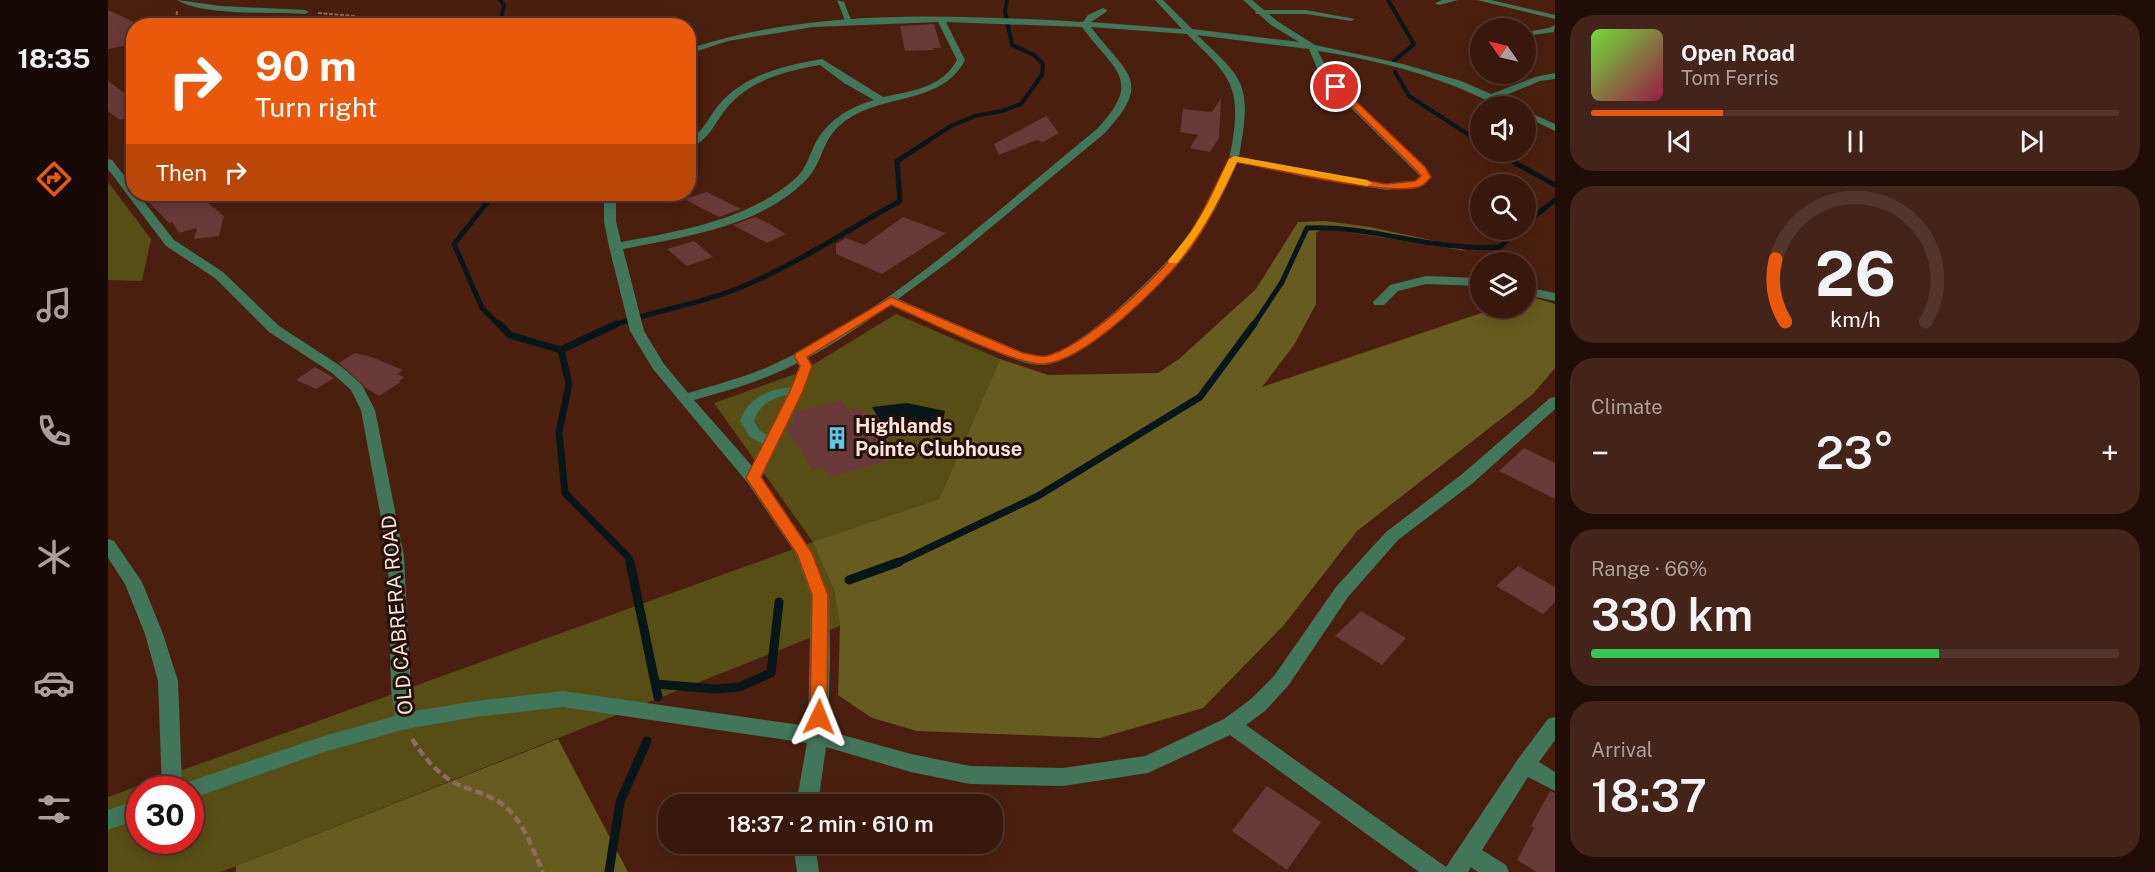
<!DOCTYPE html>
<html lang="en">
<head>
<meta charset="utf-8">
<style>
  body { margin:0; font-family:"Public Sans",sans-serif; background:#43241a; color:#f1f3f6; height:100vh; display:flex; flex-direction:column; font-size:22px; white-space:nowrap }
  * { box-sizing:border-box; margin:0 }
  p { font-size:20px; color:#ab9f9d }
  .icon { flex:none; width:33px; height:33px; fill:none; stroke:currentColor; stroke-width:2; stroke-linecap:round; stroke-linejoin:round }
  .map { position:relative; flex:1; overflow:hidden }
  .side { display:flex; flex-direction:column; gap:15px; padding:15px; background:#1f0d07; width:600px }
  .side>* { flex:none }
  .banner { position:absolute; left:18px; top:18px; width:570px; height:183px; border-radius:24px; box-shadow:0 3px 15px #0003,0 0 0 2px #52362d; background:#ea580c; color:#fff; overflow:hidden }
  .needle { width:39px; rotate:304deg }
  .tools { position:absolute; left:1362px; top:18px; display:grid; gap:12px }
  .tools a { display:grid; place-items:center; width:66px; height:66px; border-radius:50%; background:#38170c; box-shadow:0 3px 15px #0003,0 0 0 2px #52362d; font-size:30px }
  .speed { position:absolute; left:18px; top:776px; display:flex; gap:12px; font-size:30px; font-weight:700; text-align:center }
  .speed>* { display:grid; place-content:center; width:78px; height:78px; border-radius:50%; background:#38170c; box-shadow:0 3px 15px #0003,0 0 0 2px #52362d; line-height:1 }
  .speed .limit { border:9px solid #d22; background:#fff; color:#111 }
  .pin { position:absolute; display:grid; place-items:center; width:51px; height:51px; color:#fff; margin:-26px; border:3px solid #fff; border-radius:50%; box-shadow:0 2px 6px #0007 }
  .me { position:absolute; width:66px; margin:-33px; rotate:2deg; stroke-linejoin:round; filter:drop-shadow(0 0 4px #0008) }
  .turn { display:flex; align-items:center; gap:21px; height:126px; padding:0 30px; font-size:27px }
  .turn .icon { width:78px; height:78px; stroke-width:2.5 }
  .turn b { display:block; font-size:42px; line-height:51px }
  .then { display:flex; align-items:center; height:57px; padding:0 30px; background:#0003; gap:12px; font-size:22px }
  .big { font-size:45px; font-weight:600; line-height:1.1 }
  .side .widget { flex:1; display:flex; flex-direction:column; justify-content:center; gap:9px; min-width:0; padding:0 21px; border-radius:24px; background:#43241a }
  .side .dial { align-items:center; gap:0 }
  .dial svg { height:156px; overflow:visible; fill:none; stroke:#52362d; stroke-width:7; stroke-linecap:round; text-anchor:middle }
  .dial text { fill:#f1f3f6; stroke:none }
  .song { display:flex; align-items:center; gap:18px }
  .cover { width:72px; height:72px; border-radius:9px; background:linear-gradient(135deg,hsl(100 70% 55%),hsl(340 70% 35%)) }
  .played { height:6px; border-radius:3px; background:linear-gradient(90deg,#ea580c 25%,#52362d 25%) }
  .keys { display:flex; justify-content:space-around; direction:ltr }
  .heat { display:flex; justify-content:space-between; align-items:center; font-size:33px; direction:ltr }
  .charge { height:9px; border-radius:4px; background:linear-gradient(90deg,#34c759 66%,#52362d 0) }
  .trip { position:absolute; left:550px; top:794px; width:345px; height:60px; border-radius:24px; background:#38170c; box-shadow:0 3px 15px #0003,0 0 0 2px #52362d; font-weight:600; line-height:60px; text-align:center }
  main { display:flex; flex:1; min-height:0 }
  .tabs { display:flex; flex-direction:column; width:108px; justify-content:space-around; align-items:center; background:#160905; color:#ab9f9d }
  .tabs .icon { width:42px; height:42px }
  .tabs .current { color:#ea580c }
  .tabs b { font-size:27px; color:#f1f3f6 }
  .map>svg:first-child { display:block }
</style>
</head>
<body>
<main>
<nav class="tabs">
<b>18:35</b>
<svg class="icon current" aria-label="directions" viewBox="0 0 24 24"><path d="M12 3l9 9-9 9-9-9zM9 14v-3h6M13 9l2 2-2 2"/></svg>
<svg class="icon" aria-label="music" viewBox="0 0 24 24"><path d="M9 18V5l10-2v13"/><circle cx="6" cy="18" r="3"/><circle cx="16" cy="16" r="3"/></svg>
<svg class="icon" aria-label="phone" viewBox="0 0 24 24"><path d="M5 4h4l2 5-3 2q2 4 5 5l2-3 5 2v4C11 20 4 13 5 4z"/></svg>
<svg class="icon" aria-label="climate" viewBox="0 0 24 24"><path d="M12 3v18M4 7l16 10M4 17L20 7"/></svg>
<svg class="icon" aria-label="car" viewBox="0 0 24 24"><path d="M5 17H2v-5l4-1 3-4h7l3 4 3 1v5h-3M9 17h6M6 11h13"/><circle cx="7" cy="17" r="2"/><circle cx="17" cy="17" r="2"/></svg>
<svg class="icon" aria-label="filters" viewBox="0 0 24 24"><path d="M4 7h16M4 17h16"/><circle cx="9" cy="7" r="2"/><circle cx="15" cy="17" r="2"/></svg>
</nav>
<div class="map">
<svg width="1447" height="872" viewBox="0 0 1447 872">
  <rect width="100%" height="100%" fill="#4a1f10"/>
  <g fill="#574e15" fill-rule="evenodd">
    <path d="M0 182 43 239 34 281 0 280Z"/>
    <path d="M788 314 892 359 831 499 706 542 726 590 732 626 113 872H0V797L705 542 606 403 693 372ZM32 789H82V840H32Z"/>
  </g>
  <g fill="#665c20">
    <path d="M1217 221 1262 227 1346 245 1358 251 1215 228 1208 233V304L1186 345 1154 387 1388 308H1418V298L1421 296 1447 304V368L1425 394 1249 531 1176 625 1095 708 992 738 809 731 764 718 730 695 732 626 726 590 705 542 831 499 892 359 940 375 1050 373 1071 359 1148 289 1190 222Z"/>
    <path d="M450 739 520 872H128V866Z"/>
  </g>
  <path fill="#081519" d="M799 403 837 411 832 434 771 419 764 407Z"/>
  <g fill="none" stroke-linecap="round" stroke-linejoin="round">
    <g stroke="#081519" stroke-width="4">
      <path d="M1280 0 1306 44 1286 61"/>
      <path d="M391 26 396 5 392 0"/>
      <path d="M1287 72 1301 96 1372 142"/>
      <path d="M818 142 843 126 867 116 894 111 913 104 934 75 935 64 926 55 904 45 897 11 899 0"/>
    </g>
    <g stroke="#081519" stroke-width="5">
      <path d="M1370 141 1372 142"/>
      <path d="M1388 152 1447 185"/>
      <path d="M386 194 346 244 374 308 392 326"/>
      <path d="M1418 223 1447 200"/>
      <path d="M504 326C546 310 590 305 631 288 688 265 739 230 792 201L789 161 820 141"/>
      <path d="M1145 326 1174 282 1199 228C1265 225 1326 252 1392 247L1410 230"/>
    </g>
    <g stroke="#081519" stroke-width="7">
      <path d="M391 324 402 335 453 350 461 384 451 432 457 493 521 558 522 564"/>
      <path d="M453 350 508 324"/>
      <path d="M787 564 930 496 1092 397 1146 324"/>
    </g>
    <g stroke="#081519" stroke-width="9">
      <path d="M522 562 550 697"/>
      <path d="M741 580 791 562"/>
      <path d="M548 684 607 689 631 687 663 673 671 602"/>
      <path d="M501 872 512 802 539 741"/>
    </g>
  </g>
  <g fill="#693839">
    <path d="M0 10 26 22V44L0 49Z"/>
    <path d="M826 24 833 48H825L826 50 797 51 792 26Z"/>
    <path d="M0 81 26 100V116L12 120 0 111Z"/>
    <path d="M1113 98 1111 138 1102 152 1082 148 1090 135 1072 132 1075 109 1104 112Z"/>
    <path d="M938 116 951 133 935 142 928 140 891 155 886 144Z"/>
    <path d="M599 192 633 209 611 217 576 199Z"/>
    <path d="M33 194H89L116 216 111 236 86 239 89 228 71 233 64 222 61 223Z"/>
    <path d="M647 217 660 223 678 234 659 243 625 225Z"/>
    <path d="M795 217 838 233 774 274 728 254V244L738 238 756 245Z"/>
    <path d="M586 241 605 257 579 266 559 249Z"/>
    <path d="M247 353 263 357 295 370 289 374 296 377 291 381 293 382 271 396 258 388 231 363Z"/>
    <path d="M207 367 226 378 208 389 188 380Z"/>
    <path d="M734 400 740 410 751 407 781 450 772 452 778 461 721 477 715 467 705 470 679 428 681 425 688 423 684 418 687 412Z"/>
    <path d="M1416 448 1447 463V499L1391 471Z"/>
    <path d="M1410 566 1447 587V602L1435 614 1388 586Z"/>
    <path d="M1253 611 1298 638 1274 665 1227 636Z"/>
    <path d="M1159 786 1213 822 1179 870 1124 831Z"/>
    <path d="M1442 791 1447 793V872H1429L1409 860 1426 828 1423 826Z"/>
  </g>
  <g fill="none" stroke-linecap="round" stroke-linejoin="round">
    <g stroke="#8e6a5d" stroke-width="2" stroke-dasharray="4 1.5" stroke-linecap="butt">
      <path d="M210 13 247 16 256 26"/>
      <path d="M68 26 69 10"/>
    </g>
    <path stroke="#8e6a5d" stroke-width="4.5" stroke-dasharray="8 4" stroke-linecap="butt" d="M304 739C316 757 329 774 349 784 366 792 385 795 399 808 417 825 425 850 435 872"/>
    <g fill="#41765b" fill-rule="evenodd">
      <path d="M69 0 113 6 197 10 201 12 197 14C166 12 94 16 69 0Z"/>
      <path d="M729 0 736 2 745 25 738 23Z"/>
      <path d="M1151 10H1198L1247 19 1243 21 1198 14H1148L1147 12Z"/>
      <path d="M1447 25 1446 32 1418 36V32L1441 28Z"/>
      <path d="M1372 40V45H1368V41Z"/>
      <path d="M692 352 696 353 704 366 695 391 652 478 645 483 640 481 638 478 655 444 642 437 632 421C640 397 660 390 683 387L692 366 686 356ZM679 395 660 435 652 431 646 421C651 405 663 398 679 395Z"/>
    </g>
    <g fill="#41765b" fill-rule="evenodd">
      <path d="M1047 0H1055L1084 29 1191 42 1163 25 1135 0H1144L1169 21 1207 45 1295 64 1353 81 1383 94 1427 77 1447 73V79L1432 81 1391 98 1408 106C1387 108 1366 93 1346 86 1303 69 1256 58 1210 51 1229 96 1281 133 1317 167L1323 177 1314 186 1278 190 1129 163C1116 193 1101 224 1081 251 1057 282 975 364 935 365 915 366 893 353 875 345 844 332 813 318 782 305 745 332 704 359 661 376 637 386 611 393 586 400L651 474 704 553 721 595 722 658 720 731 803 754 862 766 955 768 1037 756 1116 719 1143 699 1166 676 1228 587 1278 532 1353 475 1442 398 1447 397V409L1365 483 1290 540 1240 597 1180 686 1157 711 1138 725 1338 867 1410 759 1440 719 1447 717V740L1431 762 1447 772V791L1420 777 1374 850 1398 865 1401 872H1370L1363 867 1360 872H1311L1122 735 1040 773 955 786 862 784 803 772 718 747 710 804H688L699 743 455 707 368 717 298 729 216 752 82 799V789H54L50 681 37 634 17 584 0 558V539L6 541 34 582 55 634 70 681 74 784 216 736 287 716 283 690 280 556 253 410 243 390 224 373 161 332 107 278 58 246 0 169V159L4 160 26 188V194H30L66 240 115 272 171 326 234 367 254 385 267 410 296 556 303 690 306 711 368 701 455 691 700 726 703 595 688 554 639 482 545 369 522 331 501 247 496 221V194H508V221L513 242C573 231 641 220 688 178 697 170 701 157 706 146 717 122 741 107 766 100L736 83 712 65C678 71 641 80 618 109 606 124 600 142 580 148V141C595 132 600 118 610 106 635 75 677 65 714 59L775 97C803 91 834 88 849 60L830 22 705 27 620 41 580 54V49C708 7 843 15 975 22L980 15 995 8 999 10 998 12 983 22 1074 29ZM838 22 974 27C1006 71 1036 79 989 129 890 209 779 314 662 366 635 378 607 385 580 393L556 364 536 331 515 249C575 237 650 227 696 182 719 160 710 137 743 117 781 94 835 103 857 60ZM983 27 1079 34C1097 53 1123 72 1126 99 1129 117 1125 142 1121 158 1114 184 1088 225 1072 246 1051 273 967 355 934 357 929 357 921 354 916 353L790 299 847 257 997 133C1046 80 1018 74 983 27ZM1089 35 1201 49 1211 73 1239 104 1312 176 1307 181 1278 184 1131 157C1135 130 1144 96 1126 73 1116 59 1101 47 1089 35Z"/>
      <path d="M1334 0H1350L1331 5 1327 3Z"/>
      <path d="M1369 0H1383L1447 15V19Z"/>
      <path d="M1418 111 1447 124V131L1418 117Z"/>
      <path d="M1318 276 1372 278V286L1318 284 1290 291 1276 305H1266L1265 302 1282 285Z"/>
      <path d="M1418 287 1447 293V301L1418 295Z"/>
      <path d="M32 799V818L0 830V810Z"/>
      <path d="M685 843H707L711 872H689Z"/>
    </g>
  </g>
  <path fill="#ea580c" stroke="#983908" stroke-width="1.5" d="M1225 85H1231L1317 167 1323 177C1320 180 1317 185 1313 186 1286 198 1164 169 1129 162 1115 193 1101 223 1081 250 1055 284 978 361 936 364 908 366 814 318 783 305L699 357 704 366 695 391 653 477 704 553 720 595 719 717 717 722 711 724 704 722 702 717 704 595 689 554 638 478 682 391 692 366 686 356 688 353 783 297 915 353C923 354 931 357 938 356 976 347 1049 278 1073 246 1095 217 1105 187 1122 157L1278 184 1307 181 1313 176 1309 171 1225 88Z"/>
  <path fill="#f59e0b" d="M1126 156 1259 180 1264 183 1259 186 1129 162C1112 199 1095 231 1069 263H1061L1060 261 1083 232 1100 204 1121 159Z"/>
  <defs>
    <g id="building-bare" transform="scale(1.8)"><path d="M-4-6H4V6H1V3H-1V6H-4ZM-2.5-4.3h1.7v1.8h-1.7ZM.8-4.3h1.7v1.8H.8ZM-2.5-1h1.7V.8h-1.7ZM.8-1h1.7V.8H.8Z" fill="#5bc8e7" stroke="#231009" stroke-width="2.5" paint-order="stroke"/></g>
  </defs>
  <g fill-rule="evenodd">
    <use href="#building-bare" x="729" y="438"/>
  </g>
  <g text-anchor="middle" stroke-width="6" stroke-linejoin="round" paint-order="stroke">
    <g font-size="20" font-weight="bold" fill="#fde5dd" stroke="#231009" text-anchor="start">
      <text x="747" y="433">Highlands<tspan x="747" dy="23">Pointe Clubhouse</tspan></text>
    </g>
    <g font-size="20" fill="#fde5dd" stroke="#231009">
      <text transform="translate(289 615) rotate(-95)" y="7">OLD CABRERA ROAD</text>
    </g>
  </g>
</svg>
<div class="tools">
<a><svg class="needle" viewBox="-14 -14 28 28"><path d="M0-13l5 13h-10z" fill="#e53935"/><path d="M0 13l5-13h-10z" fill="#ab9f9d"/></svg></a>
<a><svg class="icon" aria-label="sound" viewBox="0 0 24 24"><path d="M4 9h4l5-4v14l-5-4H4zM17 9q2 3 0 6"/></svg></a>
<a><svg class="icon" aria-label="search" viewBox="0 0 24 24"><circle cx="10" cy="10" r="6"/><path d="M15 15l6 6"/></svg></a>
<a><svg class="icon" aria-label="layers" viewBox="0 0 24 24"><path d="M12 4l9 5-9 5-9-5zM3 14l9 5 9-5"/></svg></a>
</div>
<div class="speed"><div class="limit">30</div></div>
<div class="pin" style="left:1228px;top:87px;background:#d93025"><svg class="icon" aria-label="arrive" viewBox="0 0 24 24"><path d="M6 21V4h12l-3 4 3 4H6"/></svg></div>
<svg class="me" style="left:711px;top:717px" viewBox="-20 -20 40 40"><path d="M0-17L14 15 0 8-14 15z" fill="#ea580c" stroke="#fff" stroke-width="4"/></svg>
<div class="trip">18:37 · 2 min · 610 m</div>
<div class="banner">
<div class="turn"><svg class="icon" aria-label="right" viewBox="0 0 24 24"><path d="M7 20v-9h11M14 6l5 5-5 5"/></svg><div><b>90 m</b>Turn right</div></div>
<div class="then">Then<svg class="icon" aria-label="right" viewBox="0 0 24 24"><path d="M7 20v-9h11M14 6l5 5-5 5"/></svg></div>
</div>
</div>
<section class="side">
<div class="widget">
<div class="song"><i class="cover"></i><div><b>Open Road</b><p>Tom Ferris</p></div></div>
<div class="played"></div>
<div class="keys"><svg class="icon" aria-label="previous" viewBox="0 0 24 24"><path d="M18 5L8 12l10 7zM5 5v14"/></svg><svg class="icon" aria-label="pause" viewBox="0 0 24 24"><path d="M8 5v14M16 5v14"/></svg><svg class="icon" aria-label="next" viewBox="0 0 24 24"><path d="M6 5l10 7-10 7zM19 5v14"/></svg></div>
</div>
<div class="widget dial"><svg viewBox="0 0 100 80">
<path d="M14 69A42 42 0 1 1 86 69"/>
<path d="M14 69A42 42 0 0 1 9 37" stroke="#ea580c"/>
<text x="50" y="56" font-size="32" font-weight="700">26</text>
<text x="50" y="72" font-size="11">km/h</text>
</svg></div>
<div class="widget"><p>Climate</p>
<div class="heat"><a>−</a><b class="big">23°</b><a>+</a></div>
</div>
<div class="widget"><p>Range · 66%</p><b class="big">330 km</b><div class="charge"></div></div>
<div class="widget"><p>Arrival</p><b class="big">18:37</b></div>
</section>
</main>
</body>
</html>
